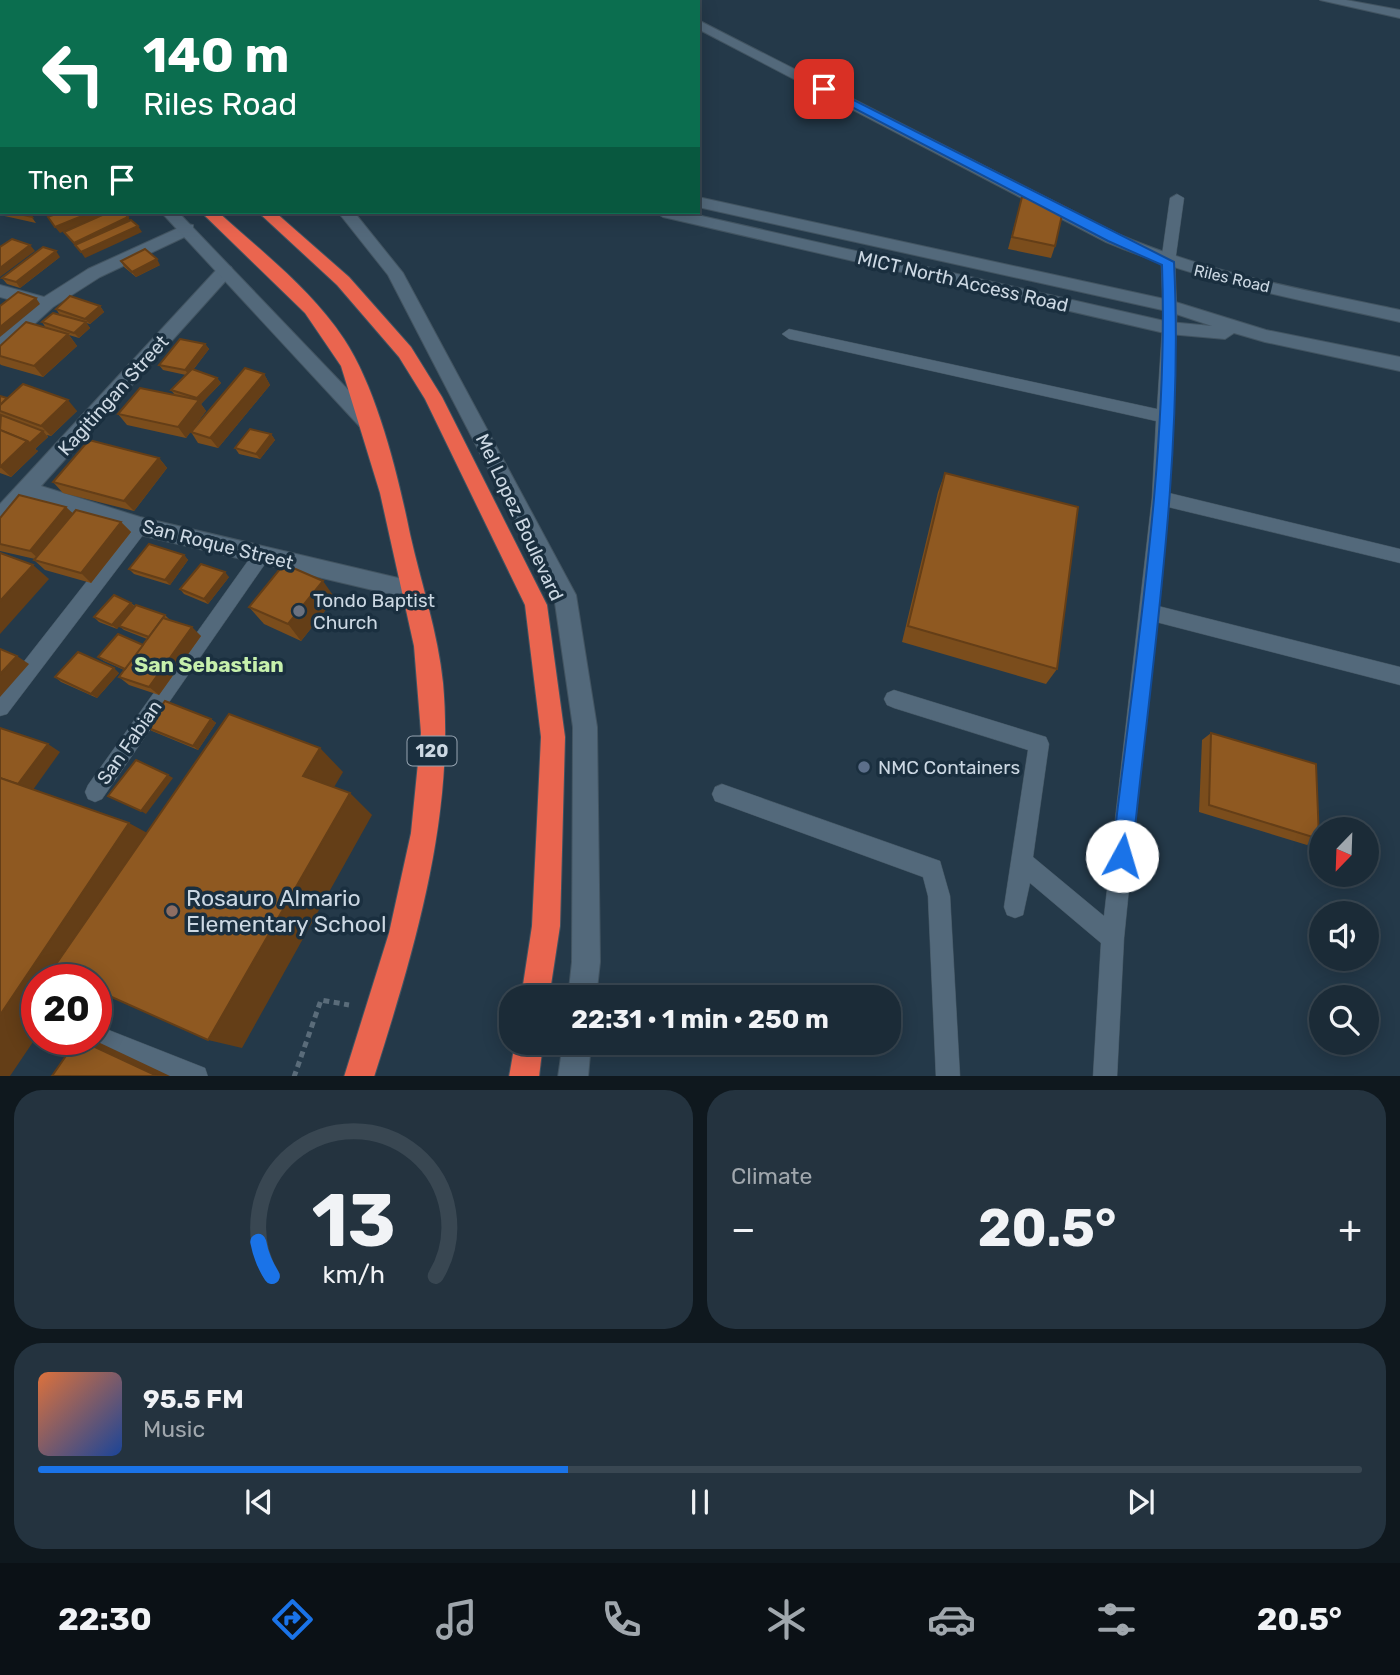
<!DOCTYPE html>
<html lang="en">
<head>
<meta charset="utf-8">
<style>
  body { margin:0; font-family:Rubik,sans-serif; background:#24333f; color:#f1f3f6; height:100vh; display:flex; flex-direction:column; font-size:26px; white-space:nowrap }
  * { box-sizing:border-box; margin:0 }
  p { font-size:23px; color:#a0a7ad }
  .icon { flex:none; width:38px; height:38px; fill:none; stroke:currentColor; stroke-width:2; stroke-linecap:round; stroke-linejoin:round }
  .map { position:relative; height:1076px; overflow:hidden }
  .sheet { display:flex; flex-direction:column; gap:14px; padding:14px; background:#0f181e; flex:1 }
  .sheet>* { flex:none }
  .banner { position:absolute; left:0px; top:0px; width:700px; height:214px; box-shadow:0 4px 18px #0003,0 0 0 2px #394752; background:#0b6e4f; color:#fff; overflow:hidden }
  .needle { width:46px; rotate:203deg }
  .tools { position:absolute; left:1309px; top:817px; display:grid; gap:14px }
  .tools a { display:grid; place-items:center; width:70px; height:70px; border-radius:50%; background:#1b2b37; box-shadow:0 4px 18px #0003,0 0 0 2px #394752; font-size:35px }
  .speed { position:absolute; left:21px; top:964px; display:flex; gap:14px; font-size:35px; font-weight:700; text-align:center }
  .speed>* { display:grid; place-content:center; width:91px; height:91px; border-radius:50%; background:#1b2b37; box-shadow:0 4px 18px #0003,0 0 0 2px #394752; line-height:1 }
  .speed .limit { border:10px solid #d22; background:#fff; color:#111 }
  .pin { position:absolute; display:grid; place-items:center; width:60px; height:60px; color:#fff; margin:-30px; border-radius:14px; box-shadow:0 4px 10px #0006 }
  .me { position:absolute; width:77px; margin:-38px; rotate:6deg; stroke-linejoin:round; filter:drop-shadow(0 0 5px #0008) }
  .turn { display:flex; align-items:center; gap:24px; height:147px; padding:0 28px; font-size:32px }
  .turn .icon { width:91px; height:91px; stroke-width:2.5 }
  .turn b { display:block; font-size:49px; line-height:60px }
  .then { display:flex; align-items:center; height:66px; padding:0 28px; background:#0003; gap:14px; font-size:26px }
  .big { font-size:52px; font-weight:700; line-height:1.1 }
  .sheet .card { flex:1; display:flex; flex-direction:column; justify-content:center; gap:10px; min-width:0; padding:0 24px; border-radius:28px; background:#24333f }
  .sheet .dial { align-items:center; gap:0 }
  .dial svg { height:182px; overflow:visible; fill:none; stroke:#394752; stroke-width:7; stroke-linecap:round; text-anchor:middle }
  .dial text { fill:#f1f3f6; stroke:none }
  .song { display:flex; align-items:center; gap:21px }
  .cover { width:84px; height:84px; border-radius:10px; background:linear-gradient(135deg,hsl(20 70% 55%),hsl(220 70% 35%)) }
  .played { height:7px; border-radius:4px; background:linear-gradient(90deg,#1a73e8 40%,#394752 40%) }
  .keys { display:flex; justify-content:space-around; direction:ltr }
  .heat { display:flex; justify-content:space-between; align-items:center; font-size:38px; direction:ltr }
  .sheet .tiles { flex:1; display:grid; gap:14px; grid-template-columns:1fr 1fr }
  .card:last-child { grid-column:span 2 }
  .trip { position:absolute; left:499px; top:985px; width:402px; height:70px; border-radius:28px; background:#1b2b37; box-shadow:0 4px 18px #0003,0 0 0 2px #394752; font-weight:700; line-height:70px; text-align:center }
  .dock { display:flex; height:112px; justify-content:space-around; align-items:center; background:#0b1116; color:#a0a7ad }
  .dock .icon { width:49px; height:49px }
  .dock .current { color:#1a73e8 }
  .dock b { font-size:32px; color:#f1f3f6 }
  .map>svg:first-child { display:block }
</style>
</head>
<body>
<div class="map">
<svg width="1400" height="1077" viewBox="0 0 1400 1077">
  <rect width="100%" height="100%" fill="#243949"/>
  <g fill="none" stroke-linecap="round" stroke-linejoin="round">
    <g stroke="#425461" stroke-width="1">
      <g id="lane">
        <path d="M361 0H373L374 2H362Z"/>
        <path d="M1177 194 1184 198 1175 262 1177 315 1169 493 1400 549V563L1168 507 1158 606 1400 667V685L1156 622 1124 938 1117 1077H1093L1101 943 1030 883 1023 915 1015 918 1007 915 1004 907 1028 750 894 708 887 705 884 699 887 693 894 690 1046 737 1049 744 1033 857 1104 916 1152 498 1156 421 789 339 782 334 789 329 1157 409 1163 315 1161 262 1170 198Z"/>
        <path d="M140 519 146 521 149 526 146 531 7 714 0 716V692L134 521Z"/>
        <path d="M261 549 267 551 270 556 267 561 102 799 95 802 88 799 85 792 88 785 255 551Z"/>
        <path d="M722 784 940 861 950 896 960 1077H936L928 896 923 877 715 801 712 794 715 787Z"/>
        <path d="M96 1025 205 1068 208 1077H164L88 1045 85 1040H96Z"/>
      </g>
    </g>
    <g stroke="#425461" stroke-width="2">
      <g id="street">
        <path d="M647 0H661L662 2H648Z"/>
        <path d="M1320 0H1346L1400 10V18Z"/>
        <path d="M698 20 1118 234C1211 274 1302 289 1400 310V322C1300 300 1201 282 1106 242L698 29Z"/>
        <rect x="0" y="66" width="2" height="8"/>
        <path d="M2 190V200L0 201V191Z"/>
        <path d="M698 197 1169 300 1266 330 1400 357V371L1265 342 1234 333 1225 339 1169 334 663 217 655 212H684L1169 322 1212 326 1167 311 698 207Z"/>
        <path d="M187 224 193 225V233L100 277 53 307 6 350 0 351V335L33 306 0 297V285L44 297 88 269Z"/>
        <path d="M225 265 231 267 233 271 231 275 41 486 140 517 411 581 419 583 422 590 419 597 411 599 140 535 30 499 7 524 0 526V504L219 267Z"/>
      </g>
    </g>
    <g stroke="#425461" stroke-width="2">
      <g id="secondary">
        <path d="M55 0H71L54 2Z"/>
        <rect x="0" y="18" width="2" height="8"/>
        <rect x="0" y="45" width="2" height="10"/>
        <path d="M161 212H178L376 419 379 424 376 429H362Z"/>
        <path d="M338 212H354L403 273 576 595 597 727 600 962 596 998H568L572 962 573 727 554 596 388 275Z"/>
        <path d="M563 1043H591L588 1077H558Z"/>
      </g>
    </g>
    <g stroke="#425461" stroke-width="2">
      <g id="highway">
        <path d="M26 0H38L39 2H27Z"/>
        <path d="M0 3 2 4V13L0 12Z"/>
        <path d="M201 212H218C262 252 311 289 344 339 377 389 398 475 410 534 421 583 438 633 443 683 455 817 414 951 374 1077H344L389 933 411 833 421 733 414 646 380 493 341 366 305 313Z"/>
        <path d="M258 212H275L349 277 411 347 442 397 547 605 565 737 560 926 549 998H521L532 926 541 737 525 605 425 399 399 357 337 285Z"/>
        <path d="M515 1043H543L539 1077H509Z"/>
      </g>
    </g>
    <path stroke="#5a6c7a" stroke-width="5" stroke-dasharray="6 4.5" stroke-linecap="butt" d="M294 1077 321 1000 349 1005"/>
    <use href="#lane" fill="#53697b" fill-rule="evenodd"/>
    <use href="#street" fill="#53697b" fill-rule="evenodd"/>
    <use href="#secondary" fill="#53697b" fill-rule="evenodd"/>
    <use href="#highway" fill="#ea654f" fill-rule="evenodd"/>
  </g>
  <g fill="#7b4d1c">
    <path d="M137 0H338L339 2H140Z"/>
    <path d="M1022 197 1055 246 1051 258 1008 249Z"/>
    <path d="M2 201V212H28L36 223 0 215V202Z"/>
    <path d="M60 257 20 288 7 284 2 278Z"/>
    <path d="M121 261 160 265 136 277 124 267Z"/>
    <path d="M100 306 104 312 90 324 86 323 90 328 79 338 69 335 77 346 43 377 1 365 0 364V346L46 328 42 322 60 315 56 309Z"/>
    <path d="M205 344 209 349 193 370 217 378 221 383 201 404 206 411 186 438 127 425 118 414 175 395 171 390 186 375 163 370 159 365Z"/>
    <path d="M264 374 270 385 218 448 198 443 191 432Z"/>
    <path d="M0 396 7 398 77 411 51 436 47 435 48 437 35 449 38 451 11 477 0 473Z"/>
    <path d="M271 434 275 440 260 459 239 454 235 448Z"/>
    <path d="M159 458 167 468 134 511 63 493 53 482Z"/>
    <path d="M945 473 1057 669 1046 684 902 642 938 492Z"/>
    <path d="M73 513 121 522 131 532 91 583 45 570 34 560 35 559 0 551V518Z"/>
    <path d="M184 555 188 560 170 585 134 574 129 569Z"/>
    <path d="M229 577 208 604 184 594 180 589Z"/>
    <path d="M335 598 301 641 264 624 249 607Z"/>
    <path d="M131 603 135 606 165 615 170 620 201 636 159 695 129 685 119 677 124 670 104 661 98 657 143 645 147 639 124 630 119 626 117 629 99 622 94 617Z"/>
    <path d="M119 673 97 698 61 682 55 677Z"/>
    <path d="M211 719 216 723 198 750 152 731 146 727Z"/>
    <path d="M1211 733 1319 839 1307 845 1199 812 1202 740Z"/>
  </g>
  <g fill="#643e17">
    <path d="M318 0H338L339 2H314Z"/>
    <path d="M92 212H108L60 233 55 227Z"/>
    <path d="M128 217 132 223 78 249 74 243Z"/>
    <path d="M138 226 142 232 85 258 81 252Z"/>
    <path d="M30 245 35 251 0 277V268Z"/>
    <path d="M56 251 60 257 20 288 16 282Z"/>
    <path d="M157 259 160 265 136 277 132 272Z"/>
    <path d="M36 298 40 304 0 337V327Z"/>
    <path d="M100 306 104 312 90 324 85 319Z"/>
    <path d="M86 322 90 328 79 338 74 333Z"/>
    <path d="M68 334 77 346 43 377 34 366Z"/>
    <path d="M205 344 209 349 189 375 185 370Z"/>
    <path d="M264 374 270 385 218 448 210 438Z"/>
    <path d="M217 378 221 383 201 404 206 411 186 438 178 427 199 401 197 398Z"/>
    <path d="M68 400 77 411 51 436 41 426Z"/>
    <path d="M43 431 48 437 35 449 38 451 11 477 0 467 27 441Z"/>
    <path d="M271 434 275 440 260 459 256 454Z"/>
    <path d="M159 458 167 468 134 511 124 501Z"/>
    <path d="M66 507 77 517 41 561 30 551Z"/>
    <path d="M121 522 131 532 91 583 81 573Z"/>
    <path d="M184 555 188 560 170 585 165 580Z"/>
    <path d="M33 565 49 579 0 634V601Z"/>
    <path d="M225 572 229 577 208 604 204 599Z"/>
    <path d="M323 581 335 598 301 641 288 624Z"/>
    <path d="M131 603 136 608 117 629 112 625Z"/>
    <path d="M192 627 201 636 159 695 149 687Z"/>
    <path d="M17 656 29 664 0 697V674Z"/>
    <path d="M114 668 119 673 97 698 91 694Z"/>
    <path d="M211 719 216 723 198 750 193 746Z"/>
    <path d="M48 744 60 752 30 794 16 787Z"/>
    <path d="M320 748 343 772 327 799 303 776Z"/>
    <path d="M168 775 173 778 146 814 141 811Z"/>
    <path d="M350 793 372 815 242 1048 208 1040Z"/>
    <path d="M129 823 162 841 73 980H37V1036L10 1076H0V1015Z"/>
    <path d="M80 1040 98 1042 170 1076H157Z"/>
  </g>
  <g fill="#8f5921" stroke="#643e17" stroke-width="2">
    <path d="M156 0H318L314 2H158Z"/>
    <path d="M2 113V125L0 126V114Z"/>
    <path d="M2 133V144H0V134Z"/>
    <path d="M1022 197 1064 206 1055 246 1012 237Z"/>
    <path d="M8 212H28L32 217 10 212Z"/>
    <path d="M60 212H92L55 227 48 217Z"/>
    <path d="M109 212H123L128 217 74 243 64 232Z"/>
    <path d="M131 220 138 226 81 252 75 245Z"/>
    <path d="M12 239 30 245 0 268V247Z"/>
    <path d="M43 247 56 251 16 282 2 278Z"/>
    <path d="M145 249 157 259 132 272 121 261Z"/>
    <path d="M18 292 36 298 0 327V306Z"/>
    <path d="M70 296 100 306 85 319 56 309Z"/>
    <path d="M53 313 86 322 74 333 42 322Z"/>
    <path d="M26 322 68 334 34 366 0 356V346Z"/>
    <path d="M180 339 205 344 185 370 159 365Z"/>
    <path d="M245 368 264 374 210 438 191 432Z"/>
    <path d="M192 369 217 378 197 398 171 390Z"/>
    <path d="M23 384 68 400 41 426 0 411V405Z"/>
    <path d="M140 388 199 400 178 427 118 414Z"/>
    <path d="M0 396 7 398 0 405Z"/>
    <path d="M1 415 43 431 30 443 27 441 0 430Z"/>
    <path d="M250 429 271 434 256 454 235 448Z"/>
    <path d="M0 430 27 441 0 467Z"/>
    <path d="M89 440 159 458 124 501 53 482Z"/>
    <path d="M945 473 1078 507 1057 669 908 626Z"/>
    <path d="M19 495 66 507 30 551 0 544V518Z"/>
    <path d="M76 510 121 522 81 573 34 560Z"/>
    <path d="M149 544 184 555 165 580 129 569Z"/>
    <path d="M0 553 33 565 0 601Z"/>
    <path d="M201 564 225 572 204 599 180 589Z"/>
    <path d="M284 564 323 581 288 624 249 607Z"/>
    <path d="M114 595 131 603 112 625 94 617Z"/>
    <path d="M136 605 165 615 149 637 119 626Z"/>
    <path d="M163 618 192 627 149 687 119 677Z"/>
    <path d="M118 634 143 645 125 669 98 657Z"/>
    <path d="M0 649 17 656 0 674Z"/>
    <path d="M78 652 114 668 91 694 55 677Z"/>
    <path d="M165 701 211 719 193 746 146 727Z"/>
    <path d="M229 714 320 748 303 776 350 793 208 1040 96 990V980H75L52 970Z"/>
    <path d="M0 728 48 744 18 784 0 778Z"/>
    <path d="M1211 733 1316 764 1319 839 1209 805Z"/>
    <path d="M136 760 168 775 141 811 108 796Z"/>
    <path d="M0 778 129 823 0 1015Z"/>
    <path d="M77 1040H80L157 1076H52Z"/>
  </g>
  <path fill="#1a73e8" stroke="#114b97" stroke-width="2" d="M821 87H828L1174 262C1184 460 1152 660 1132 856L1129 863 1122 866 1115 863 1112 856C1134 663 1169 458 1162 265L1108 241 821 91Z"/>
  <circle fill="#6b7280" stroke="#1a2f3f" stroke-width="2.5" cx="299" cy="611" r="7"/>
  <circle fill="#5c6f8a" stroke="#1a2f3f" stroke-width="2.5" cx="864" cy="767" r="7"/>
  <circle fill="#8d6e63" stroke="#1a2f3f" stroke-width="2.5" cx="172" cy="911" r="7"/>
  <g text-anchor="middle" stroke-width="7" stroke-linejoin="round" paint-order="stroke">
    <g font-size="16" fill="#ccd8e3" stroke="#1a2f3f">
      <text transform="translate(1232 278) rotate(13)" y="6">Riles Road</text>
    </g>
    <rect fill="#1a2f3f" stroke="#97a5b2" stroke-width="2" x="407.5" y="736.5" width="49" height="29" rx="5"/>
    <g font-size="18" font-weight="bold" fill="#ccd8e3">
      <text x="432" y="757">120</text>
    </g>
    <g font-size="19" fill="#ccd8e3" stroke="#1a2f3f">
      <text transform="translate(963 281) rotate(13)" y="7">MICT North Access Road</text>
      <text transform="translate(113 395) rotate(-48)" y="7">Kagitingan Street</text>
      <text transform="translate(520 517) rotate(65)" y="7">Mel Lopez Boulevard</text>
      <text transform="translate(218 544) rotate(14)" y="7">San Roque Street</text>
      <text transform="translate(129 742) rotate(-55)" y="7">San Fabian</text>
    </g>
    <g font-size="19" fill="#ccd8e3" stroke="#1a2f3f" text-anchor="start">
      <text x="313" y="607">Tondo Baptist<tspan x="313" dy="22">Church</tspan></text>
      <text x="878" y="774">NMC Containers</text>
    </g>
    <g font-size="21" font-weight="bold" fill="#c6f0ac" stroke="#1a2f3f">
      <text x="209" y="672">San Sebastian</text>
    </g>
    <g font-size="23" fill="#ccd8e3" stroke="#1a2f3f" text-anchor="start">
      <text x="186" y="906">Rosauro Almario<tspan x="186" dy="26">Elementary School</tspan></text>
    </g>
  </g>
</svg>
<div class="tools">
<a><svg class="needle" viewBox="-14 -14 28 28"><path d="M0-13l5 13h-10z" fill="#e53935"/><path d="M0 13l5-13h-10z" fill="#a0a7ad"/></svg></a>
<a><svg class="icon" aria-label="sound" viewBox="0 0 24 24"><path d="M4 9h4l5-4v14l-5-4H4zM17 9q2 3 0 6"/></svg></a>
<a><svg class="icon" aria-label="search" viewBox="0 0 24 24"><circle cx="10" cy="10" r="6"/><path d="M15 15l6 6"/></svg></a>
</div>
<div class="speed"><div class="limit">20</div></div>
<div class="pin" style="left:824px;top:89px;background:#d93025"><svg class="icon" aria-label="arrive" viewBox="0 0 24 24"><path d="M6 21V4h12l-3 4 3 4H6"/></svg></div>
<svg class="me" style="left:1122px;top:856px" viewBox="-20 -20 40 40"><circle r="19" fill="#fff"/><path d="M0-13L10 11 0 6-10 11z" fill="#1a73e8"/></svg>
<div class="trip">22:31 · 1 min · 250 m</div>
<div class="banner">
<div class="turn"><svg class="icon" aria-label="left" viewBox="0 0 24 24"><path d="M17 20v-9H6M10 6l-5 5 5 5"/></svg><div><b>140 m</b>Riles Road</div></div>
<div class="then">Then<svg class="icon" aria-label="arrive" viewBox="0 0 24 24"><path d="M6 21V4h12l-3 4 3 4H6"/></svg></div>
</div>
</div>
<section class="sheet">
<div class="tiles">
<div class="card dial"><svg viewBox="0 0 100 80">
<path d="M14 69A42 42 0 1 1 86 69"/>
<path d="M14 69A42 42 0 0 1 8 54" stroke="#1a73e8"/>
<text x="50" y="56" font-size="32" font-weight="700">13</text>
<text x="50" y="72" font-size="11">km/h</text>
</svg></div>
<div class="card"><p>Climate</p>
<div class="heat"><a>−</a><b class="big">20.5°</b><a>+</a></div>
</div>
<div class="card">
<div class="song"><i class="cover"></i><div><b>95.5 FM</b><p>Music</p></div></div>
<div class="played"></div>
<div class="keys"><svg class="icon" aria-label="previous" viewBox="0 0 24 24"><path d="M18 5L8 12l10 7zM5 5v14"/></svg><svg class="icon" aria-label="pause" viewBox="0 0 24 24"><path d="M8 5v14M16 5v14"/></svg><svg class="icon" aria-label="next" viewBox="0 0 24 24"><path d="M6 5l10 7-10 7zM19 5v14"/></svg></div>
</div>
</div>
</section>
<nav class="dock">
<b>22:30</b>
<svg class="icon current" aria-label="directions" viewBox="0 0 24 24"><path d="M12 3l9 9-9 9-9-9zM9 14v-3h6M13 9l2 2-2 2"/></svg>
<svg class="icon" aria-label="music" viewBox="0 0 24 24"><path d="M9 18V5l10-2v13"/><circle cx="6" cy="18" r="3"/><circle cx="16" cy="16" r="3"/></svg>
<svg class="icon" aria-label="phone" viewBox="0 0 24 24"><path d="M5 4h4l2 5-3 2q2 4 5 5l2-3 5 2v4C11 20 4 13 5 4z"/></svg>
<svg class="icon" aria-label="climate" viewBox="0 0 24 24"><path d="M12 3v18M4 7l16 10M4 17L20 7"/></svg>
<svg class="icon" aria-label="car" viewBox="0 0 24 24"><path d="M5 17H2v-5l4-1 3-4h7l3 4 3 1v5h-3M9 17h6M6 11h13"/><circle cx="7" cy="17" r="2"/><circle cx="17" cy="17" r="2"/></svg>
<svg class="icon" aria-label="filters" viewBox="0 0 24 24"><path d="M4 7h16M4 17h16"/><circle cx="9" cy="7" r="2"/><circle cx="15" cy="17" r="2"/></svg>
<b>20.5°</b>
</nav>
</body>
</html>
